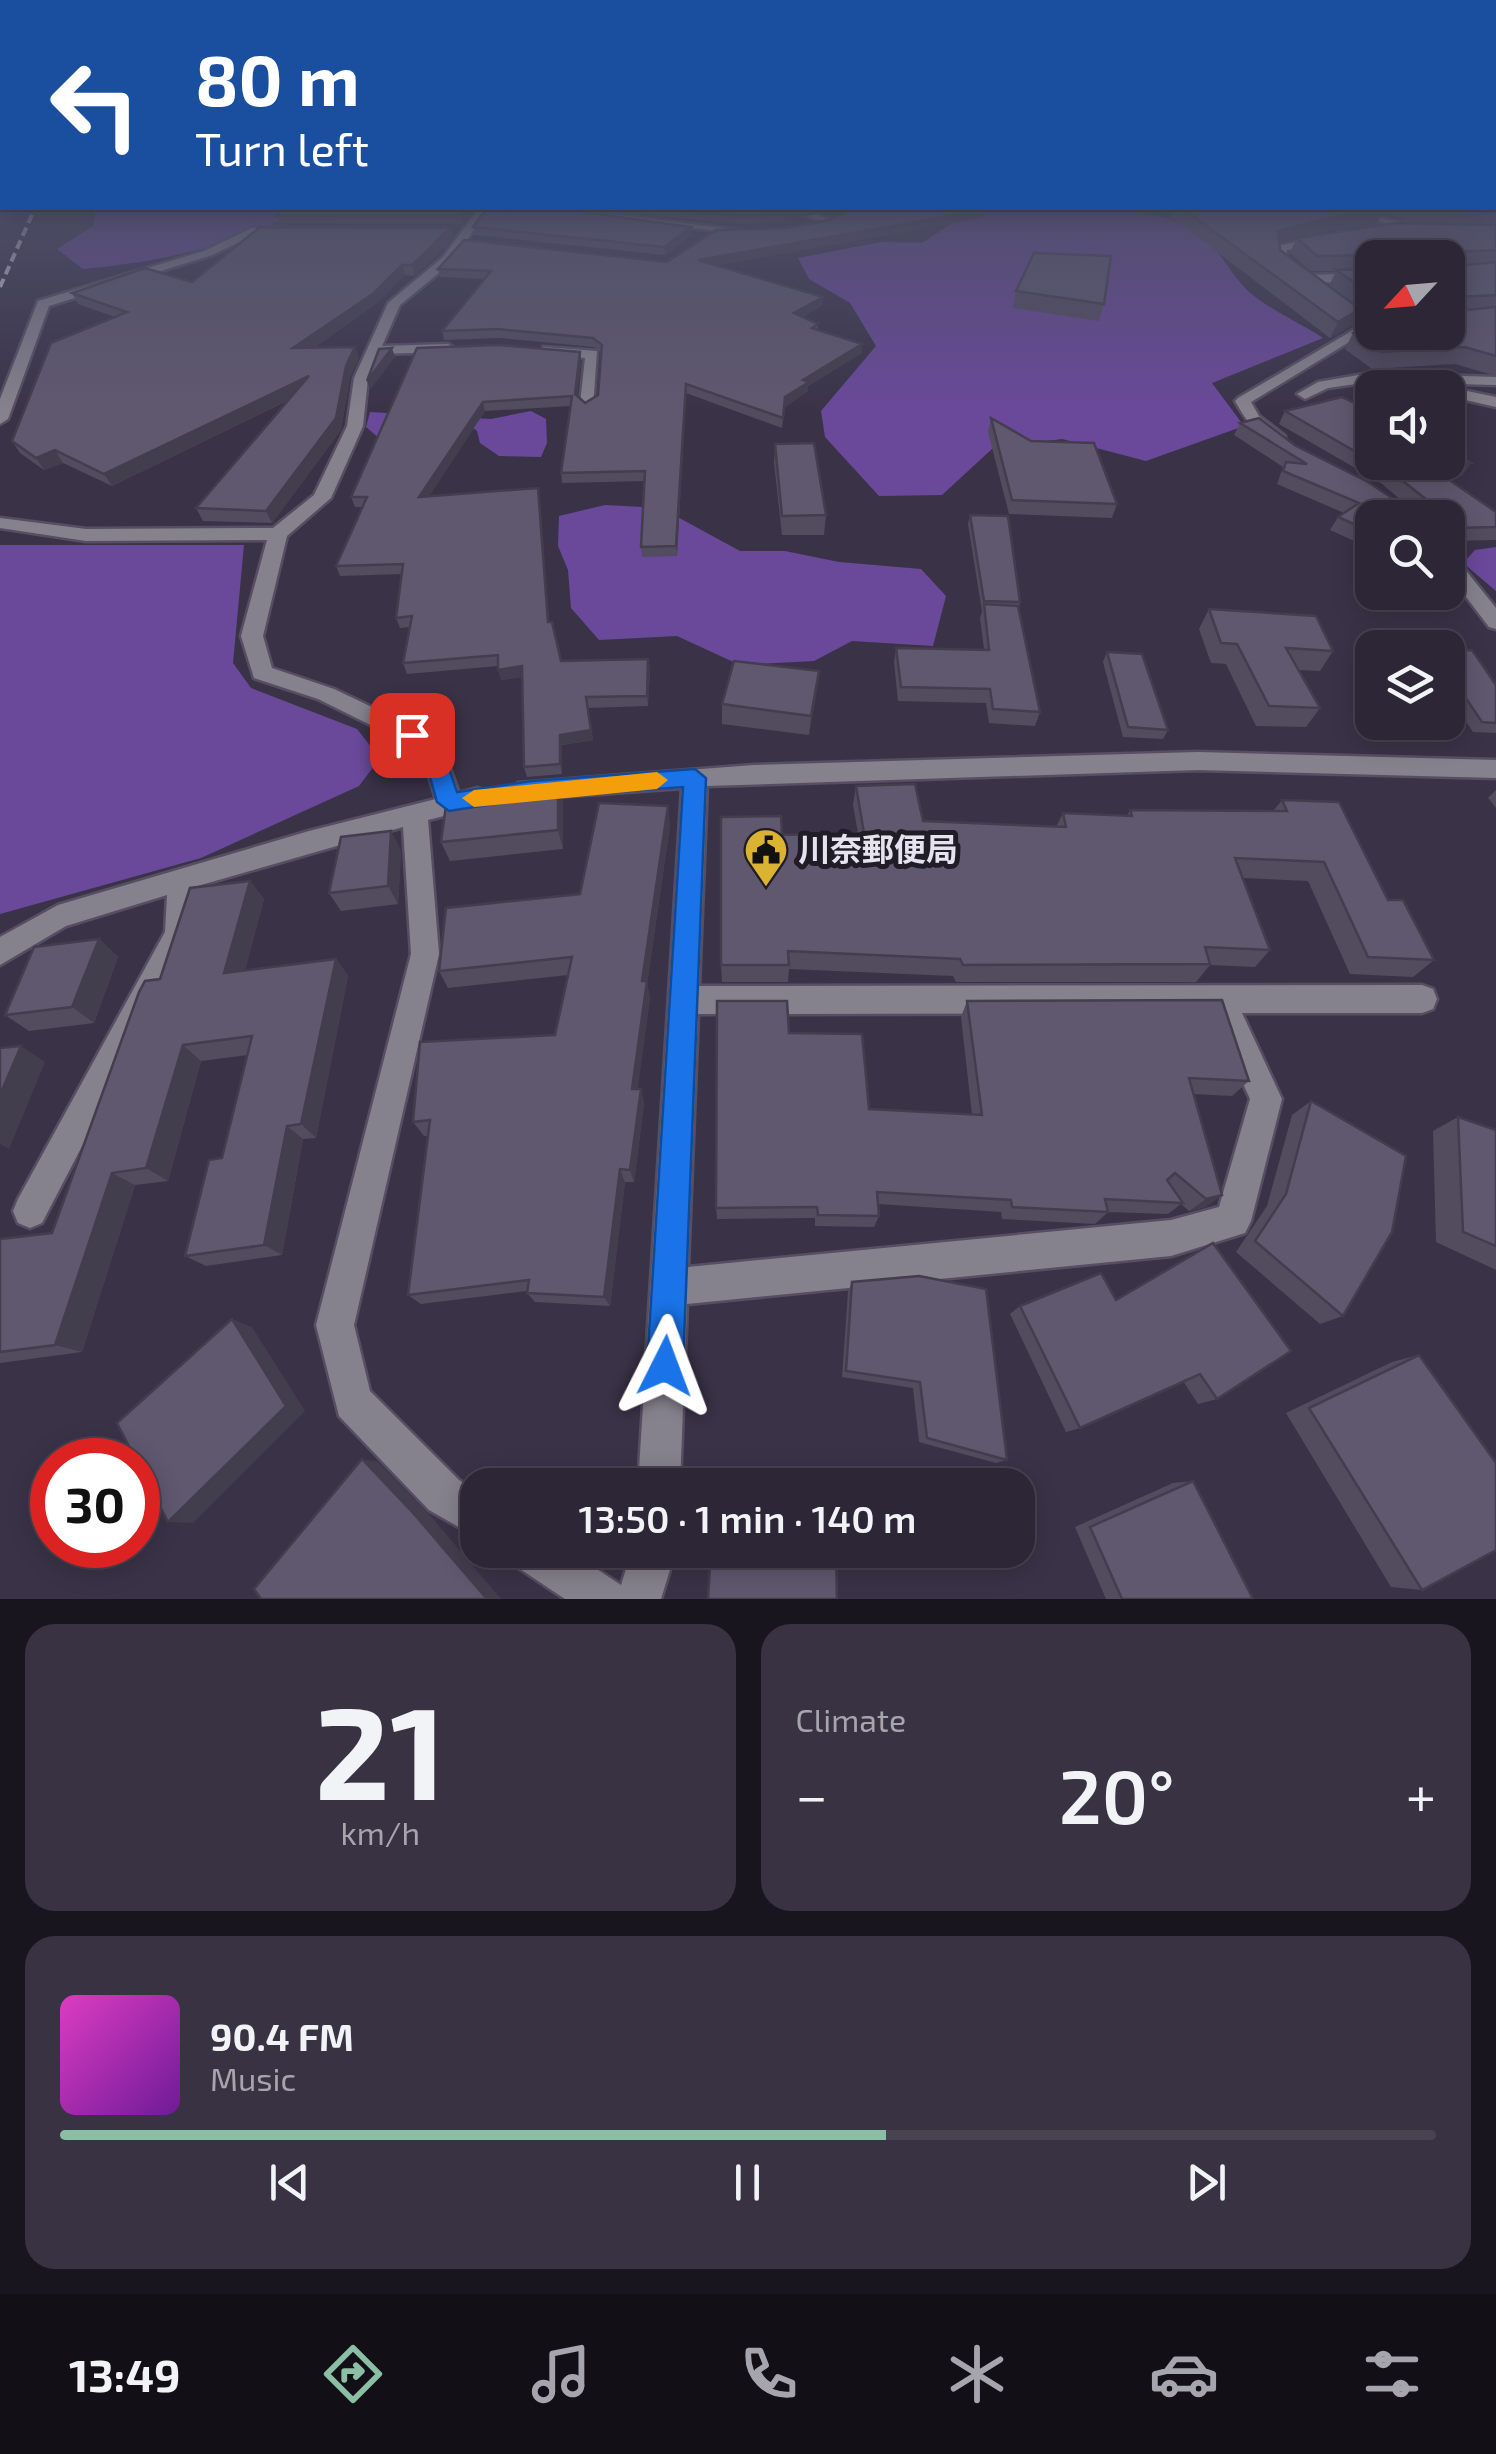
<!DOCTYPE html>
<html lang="en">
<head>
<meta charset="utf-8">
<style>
  body { margin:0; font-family:"Exo 2","Noto Sans JP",sans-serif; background:#383242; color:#f1f3f6; height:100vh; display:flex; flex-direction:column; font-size:38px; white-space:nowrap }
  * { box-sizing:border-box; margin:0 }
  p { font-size:32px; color:#a6a5ad }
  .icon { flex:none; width:55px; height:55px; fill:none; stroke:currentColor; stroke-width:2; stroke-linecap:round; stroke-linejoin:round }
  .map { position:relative; height:1599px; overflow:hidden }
  .side { display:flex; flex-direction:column; gap:25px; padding:25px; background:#18151e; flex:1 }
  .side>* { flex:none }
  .guide { position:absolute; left:0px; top:0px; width:1498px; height:210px; box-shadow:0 5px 25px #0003,0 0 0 2px #484351; background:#1a4fa0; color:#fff; overflow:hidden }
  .needle { width:65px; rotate:244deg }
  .controls { position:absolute; left:1355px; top:240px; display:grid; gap:20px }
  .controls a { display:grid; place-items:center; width:110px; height:110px; border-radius:20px; background:#2c2636; box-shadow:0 5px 25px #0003,0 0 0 2px #484351; font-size:50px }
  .speed { position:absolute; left:30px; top:1438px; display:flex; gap:20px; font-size:50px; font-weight:700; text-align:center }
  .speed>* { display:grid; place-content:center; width:130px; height:130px; border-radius:50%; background:#2c2636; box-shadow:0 5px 25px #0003,0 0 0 2px #484351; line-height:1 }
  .speed .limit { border:15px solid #d22; background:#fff; color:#111 }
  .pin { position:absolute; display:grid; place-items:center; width:85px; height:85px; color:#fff; margin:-42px; border-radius:20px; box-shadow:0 5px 15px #0006 }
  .me { position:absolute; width:110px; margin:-55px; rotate:3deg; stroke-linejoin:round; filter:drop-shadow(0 0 8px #0008) }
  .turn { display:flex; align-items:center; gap:35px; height:210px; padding:0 30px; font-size:45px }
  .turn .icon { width:130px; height:130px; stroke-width:2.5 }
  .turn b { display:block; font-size:70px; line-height:85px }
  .big { font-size:75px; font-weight:600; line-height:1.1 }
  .side .widget { flex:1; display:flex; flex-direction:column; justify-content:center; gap:15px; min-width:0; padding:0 35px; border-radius:30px; background:#383242 }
  .side .dial { align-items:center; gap:0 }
  .dial b { font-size:130px; line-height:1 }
  .song { display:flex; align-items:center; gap:30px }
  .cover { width:120px; height:120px; border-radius:15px; background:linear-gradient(135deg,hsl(310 70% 55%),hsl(280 70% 35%)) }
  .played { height:10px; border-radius:5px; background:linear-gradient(90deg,#8abfa5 60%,#484351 60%) }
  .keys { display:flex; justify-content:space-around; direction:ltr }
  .heat { display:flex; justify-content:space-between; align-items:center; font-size:55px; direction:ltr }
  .side .tiles { flex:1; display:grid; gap:25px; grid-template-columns:1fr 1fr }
  .widget:last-child { grid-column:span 2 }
  .trip { position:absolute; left:460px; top:1468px; width:575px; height:100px; border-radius:30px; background:#2c2636; box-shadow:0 5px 25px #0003,0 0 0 2px #484351; font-weight:600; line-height:100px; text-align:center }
  .dock { display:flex; height:160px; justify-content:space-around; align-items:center; background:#120f16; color:#a6a5ad }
  .dock .icon { width:70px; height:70px }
  .dock .selected { color:#8abfa5 }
  .dock b { font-size:45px; color:#f1f3f6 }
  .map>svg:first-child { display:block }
</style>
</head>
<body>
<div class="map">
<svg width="1496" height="1599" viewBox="0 0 1496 1599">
  <rect width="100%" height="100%" fill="#3a3348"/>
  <g fill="#6a499a">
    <path d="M96 208H304C237 246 159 262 83 269L57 249 93 226Z"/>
    <path d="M1010 208C1061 208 1150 203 1194 230 1218 245 1226 268 1245 288 1265 308 1299 322 1323 338L1212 383 1244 426 1146 461 1062 439 993 448 942 495 879 496 825 437 821 411 876 346 850 303 809 279 798 258 881 242 922 243 961 217Z"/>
    <path d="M531 411 546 419 547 443 541 457 499 456 480 443 477 431 468 424 387 445 366 427 370 412 491 419Z"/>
    <path d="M605 505 661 508 740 551H785L839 562 921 569 946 596 933 646 852 641 814 661 740 665 677 636 599 640 571 608 568 570 558 546 559 516Z"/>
    <path d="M0 545H244L233 663 251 688 357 729 380 758 359 786 201 858 0 914Z"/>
    <path d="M1496 547V591L1463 563 1475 550Z"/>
  </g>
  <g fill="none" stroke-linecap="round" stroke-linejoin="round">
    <g stroke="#564f63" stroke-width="5">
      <g id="minor">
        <path d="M479 208H489L451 263 400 305 382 346 448 344 455 348 448 352 379 354 368 378 363 426 331 498 287 536 263 636 272 668 334 689 439 739 459 793 478 788 487 791 490 798 487 805 428 820 439 954 354 1325 370 1391 459 1480 478 1492V1538L429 1510 339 1416 316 1325 411 954 403 827 194 887 193 933 42 1223 30 1228 18 1223 13 1211 18 1199 165 932 167 895 66 926 0 965V937L58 905 309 831 436 799 421 750 318 699 254 678 241 636 267 540 86 541 0 528V518L86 529 273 528 314 495 347 426 354 378 388 303 443 257Z"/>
        <path d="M533 208H562L763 233 757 236Z"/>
        <path d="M785 208H799L837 222 827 224Z"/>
        <path d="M1322 208H1339L1429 229 1423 232Z"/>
        <path d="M287 227 291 232 258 233 212 255 49 306 8 419 0 424V399L38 301 204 251 252 228Z"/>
        <path d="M1325 236 1329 241 1287 250 1286 258 1303 270V276H1295L1274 259 1277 246Z"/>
        <path d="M1372 273V281L1306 283 1300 279 1306 275Z"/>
        <path d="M1372 319V328L1251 402 1259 416 1285 436V442C1262 445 1245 419 1235 401L1238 398Z"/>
        <path d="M543 347 597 351 593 407 580 404 585 358 543 353Z"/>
        <path d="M1370 373 1496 377V385L1370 382 1328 388 1305 399 1297 394 1318 382Z"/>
        <path d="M1448 387 1496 397V407L1448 396Z"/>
        <path d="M1448 555 1455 557 1496 608V629L1489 627 1448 573Z"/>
        <path d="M1198 752 1496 760V778L1198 770 707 786 699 986 1422 985 1433 989 1437 999 1433 1009 1422 1013H1242L1282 1099 1251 1221 1245 1233 1171 1256 687 1304 680 1485H638L682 788 527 799 518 797 515 790 518 783 754 765ZM1211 1013 1250 1099 1219 1207 1171 1220 688 1267 698 1014Z"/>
        <path d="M507 1550H568L621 1585 632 1550H676L661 1599H565L514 1565Z"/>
      </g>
    </g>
    <use href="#minor" fill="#86828d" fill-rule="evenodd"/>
    <path stroke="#d4d0de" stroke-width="4" stroke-dasharray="9 5" stroke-linecap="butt" d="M0 287 35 208"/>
  </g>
  <g fill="#534c5f" fill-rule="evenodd">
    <path d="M1496 189V376L1455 364 1372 369 1345 349 1353 333 1372 332 1448 258H1372V315L1329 286 1336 271H1310L1290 253 1296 240 1279 244 1280 250 1360 309 1352 325 1330 338 1170 216 1173 208H1495ZM1382 214 1403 218 1405 223 1308 236Z"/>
    <path d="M284 208H475L462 224 279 223 276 216Z"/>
    <path d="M567 208H840L784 222 744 224Z"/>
    <path d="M982 218 716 265 823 297V305L802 317 818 324V330L862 344V353L808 386V391L785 407 782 428 686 393 677 556 642 557 641 547 645 481 562 483 561 473 570 406 485 411 429 496 538 488 549 622 561 661 648 659 650 669 648 706 588 708 593 740 562 745V774L527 777 524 767 522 677 501 680 498 666 407 674 403 663 410 627 400 628 396 618 402 574 340 576 336 566 363 507H355L351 497 417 348 580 352 581 361 577 396 585 403 598 395 601 353 594 347 500 338 444 340 442 331 484 279 440 277 438 269 667 262 785 228 829 220Z"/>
    <path d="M473 227 692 235 665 255 475 235Z"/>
    <path d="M453 238 415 276 405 275 377 303 315 347 359 358 350 377 341 430 272 523 203 521 196 508 289 400 112 486 63 463 44 470 20 453 12 441 115 317 78 304 72 293 192 282Z"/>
    <path d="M1016 291 1104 304 1099 321 1013 308Z"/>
    <path d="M1285 411H1372V462L1471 463 1462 476 1447 478 1496 512V540L1448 541V518H1372V549L1330 530 1338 517 1344 513 1277 484 1283 467 1234 435 1240 423 1296 446 1407 508H1410L1381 483 1279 424Z"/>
    <path d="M991 418 1117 504 1112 518 1009 514 988 432Z"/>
    <path d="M775 444 826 515 824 535H782L774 463Z"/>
    <path d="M970 515 1020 602 1019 608 1040 712 1035 726 989 723 986 703 898 701 894 662 896 648 984 649 980 618 982 611 968 524Z"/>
    <path d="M1209 609 1333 651 1320 671 1299 670 1320 708 1306 727 1256 726 1226 664 1211 663 1199 629Z"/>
    <path d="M1448 651 1496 685V733L1473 732 1448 694Z"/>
    <path d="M1107 652 1168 730 1163 739 1123 737 1103 662Z"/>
    <path d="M819 671 809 735 722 724V704Z"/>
    <path d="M856 786 923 821 1056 827 1063 813 1127 816 1130 810H1274L1282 800 1388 900 1434 960 1413 977 1350 974 1308 881 1243 878 1270 950 1255 967 1210 965 1196 982H956L953 976 789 969 788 982H722L721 965 782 835 858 833 853 805Z"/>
    <path d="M1496 790V808L1488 798Z"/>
    <path d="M563 800V849L450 861 441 842Z"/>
    <path d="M670 825 647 984 650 998 637 1089H641L644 1104 634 1182H625L610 1306 535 1302 527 1293V1291L421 1304 408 1295 428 1136H424L413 1122 555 1035 568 975 448 988 439 971 580 894Z"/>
    <path d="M401 850 398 904 341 911 329 893Z"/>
    <path d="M250 881 264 899 245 970 336 959 348 976 316 1138 303 1139 282 1255 206 1266 185 1256 222 1158 248 1055 201 1061 168 1181 135 1185 82 1352 0 1363V1239L52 1233 160 979Z"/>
    <path d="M99 939 118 957 94 1023 29 1031 5 1015Z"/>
    <path d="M967 1001 1249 1081 1232 1096 1193 1094 1222 1195 1205 1207 1189 1211 1181 1204 1168 1214 1108 1212 1095 1224 1002 1219 1001 1212 878 1204 879 1216 874 1227 815 1226V1218L717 1219 716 1208 789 1033 869 1109 972 1115 961 1017Z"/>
    <path d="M1311 1101 1343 1316 1320 1324 1236 1252 1267 1206 1292 1115Z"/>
    <path d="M1458 1117 1496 1130V1270L1436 1242 1433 1131Z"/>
    <path d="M1213 1243 1217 1399 1198 1404 1183 1381 1080 1428 1066 1432 1010 1314 1020 1306 1116 1300Z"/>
    <path d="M852 1282 1007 1460 996 1463 919 1442 913 1388 842 1377 848 1292Z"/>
    <path d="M1419 1355 1422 1590 1391 1587 1286 1413 1392 1362Z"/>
    <path d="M1193 1481 1253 1599H1106L1075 1527 1173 1483Z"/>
    <path d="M713 1550 832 1557 836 1558 711 1551Z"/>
  </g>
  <g fill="#433e4e">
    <path d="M467 208H475L462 224 460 216Z"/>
    <path d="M811 208H840L784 222 785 214Z"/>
    <path d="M985 208H989L982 218 698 269V260Z"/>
    <path d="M1383 211 1376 226 1332 230 1272 246 1278 231 1339 216Z"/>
    <path d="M691 227 692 235 665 255 664 247Z"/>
    <path d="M450 228 453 238 415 276 412 265Z"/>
    <path d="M402 265 405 275 377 303 298 359 293 348Z"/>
    <path d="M823 297V305L793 322 794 313Z"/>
    <path d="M1360 309 1352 325 1330 338 1338 322Z"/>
    <path d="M862 344V353L808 386V391L785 407 782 428 785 397 803 380Z"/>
    <path d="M355 347 359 358 350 377 341 430 272 523 266 511 346 366Z"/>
    <path d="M392 348 395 357 370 390 367 381Z"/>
    <path d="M580 352 581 361 576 404 575 394Z"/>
    <path d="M309 376 313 388 112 486 104 474Z"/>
    <path d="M686 384V393L677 556 676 546Z"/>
    <path d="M483 402 485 411 422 507 419 497Z"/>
    <path d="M55 450 63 463 44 470 36 458Z"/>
    <path d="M1471 463 1462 476 1424 481 1432 468Z"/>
    <path d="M538 488 540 498 550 633 548 622Z"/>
    <path d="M648 659 650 669 648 706 647 696Z"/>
    <path d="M522 666 525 677 501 680 498 670Z"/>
    <path d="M819 671 817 691 809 735 811 716Z"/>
    <path d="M586 697 593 740 562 745V774L560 764V735Z"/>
    <path d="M558 780 563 800V849L558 830Z"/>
    <path d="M668 806 670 825 647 984 650 998 636 1103 632 1089 642 981Z"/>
    <path d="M391 831 401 850 398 904 388 886Z"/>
    <path d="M250 881 264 899 240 990 224 973Z"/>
    <path d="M99 939 118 957 94 1023 72 1007Z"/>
    <path d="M336 959 348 976 316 1138 301 1124Z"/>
    <path d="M183 1045 201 1061 168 1181 146 1168Z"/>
    <path d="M21 1046 45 1062 9 1149 0 1144V1095Z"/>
    <path d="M641 1089 644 1104 634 1182 630 1170Z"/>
    <path d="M287 1126 303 1139 282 1255 264 1245Z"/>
    <path d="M620 1169 625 1182 610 1306 604 1297Z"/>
    <path d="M112 1173 135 1185 82 1352 55 1345Z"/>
    <path d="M1222 1195 1205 1207 1189 1211 1206 1199Z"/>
    <path d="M232 1319 252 1327 305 1411 193 1523 168 1522Z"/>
    <path d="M362 1459 378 1462 429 1514 501 1599H487Z"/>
  </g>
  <g fill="#60586f" stroke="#433e4e" stroke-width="2.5">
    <path d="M1495 189 1496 212 1413 209 1412 208H1495Z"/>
    <path d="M284 208H467L460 216H276Z"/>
    <path d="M487 208H555L691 227 664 247 473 227Z"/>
    <path d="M649 208H811L785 214 744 216Z"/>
    <path d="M855 208H985L983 210 698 260 823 297 794 313 818 324 812 328 862 344 803 380 809 382 785 397 783 418 686 384 676 546 641 547 645 471 561 473 572 396 483 402 419 497 538 488 548 622H552L561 661 648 659 647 696 586 697 591 730 560 735V764L524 767 522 666 498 670V655L403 663 412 616 396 618 403 564 336 566 367 497H351L417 348 498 345 580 352 575 394 585 403 598 395 602 345 593 338 498 329 442 331 491 271 438 269 464 240 667 262 716 230 785 228 829 220Z"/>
    <path d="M1182 208H1368L1383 211 1339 216 1278 231 1280 250 1360 309 1338 322Z"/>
    <path d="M1396 223 1496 225V250L1454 252 1457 266 1496 262V295L1455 297 1458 311 1496 307V356L1465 347 1381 352 1353 333 1372 321V332H1448V258H1382V255L1317 256 1297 238Z"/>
    <path d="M260 227 450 228 412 265H402L374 293 293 348 355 347 346 366 336 418 266 511 196 508 309 376 104 474 55 450 36 458 12 441 51 343 127 312 72 293 145 268 192 282Z"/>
    <path d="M1034 253 1111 256 1104 304 1016 291Z"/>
    <path d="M1372 269V294L1336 270Z"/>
    <path d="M392 348 367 381 379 349Z"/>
    <path d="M1342 397 1372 411V461L1285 411Z"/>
    <path d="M991 418 1031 441 1094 443 1117 504 1012 500Z"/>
    <path d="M1259 418 1296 446 1368 482 1407 508 1432 504 1389 470 1376 462H1448V447L1471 463 1432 468 1496 512V527L1448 528V518H1372V532L1338 517 1359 503 1283 471 1286 462 1307 464 1240 423Z"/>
    <path d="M814 443 826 515 782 516 775 444Z"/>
    <path d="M970 515 1008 516 1020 602 984 601Z"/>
    <path d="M984 604 1018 606 1040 712 993 709 990 689 901 687 896 648 989 650Z"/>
    <path d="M1209 609 1316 616 1333 651 1286 648 1320 708 1269 706 1237 644 1221 643Z"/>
    <path d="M1472 650 1496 685V723L1482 722 1448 672V651Z"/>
    <path d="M1107 652 1142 654 1168 730 1128 727Z"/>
    <path d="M734 661 819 671 811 716 722 704Z"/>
    <path d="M558 780V830L441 842 447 798Z"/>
    <path d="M915 784 923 821 1066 827 1063 813 1132 816 1130 810 1287 811 1282 800 1339 802 1388 900H1403L1434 960 1368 957 1324 862 1235 858 1270 950 1205 947 1210 964 963 965 960 959 788 951 789 965H721V817L781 816 782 835 864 833 856 786Z"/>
    <path d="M599 803 668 806 642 981H647L632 1089H641L630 1170 620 1169 604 1297 527 1293 529 1280 408 1295 430 1120 413 1122 420 1042 555 1035 572 957 439 971 446 908 580 894Z"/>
    <path d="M391 831 388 886 329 893 341 837Z"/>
    <path d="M250 881 224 973 336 959 301 1124 287 1126 264 1245 185 1256 209 1160 222 1158 252 1036 183 1045 146 1168 112 1173 55 1345 0 1352V1239L52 1233 139 992 145 981 160 979 190 888Z"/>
    <path d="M99 939 72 1007 5 1015 34 947Z"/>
    <path d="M1222 1000 1249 1081 1189 1078 1222 1195 1206 1199 1175 1173 1167 1180 1183 1203 1105 1199 1108 1212 1012 1207 1011 1200 877 1192 879 1216 818 1215 817 1207 716 1208 717 1001H787L789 1033 862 1034 869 1109 982 1115 967 1001Z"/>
    <path d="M21 1046 0 1095V1048Z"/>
    <path d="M1311 1101 1406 1156 1392 1232 1343 1316 1255 1241 1286 1194Z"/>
    <path d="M1458 1117 1496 1130V1246L1463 1232Z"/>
    <path d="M1213 1243 1291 1351 1217 1399 1200 1374 1080 1428 1020 1306 1101 1273 1116 1300Z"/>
    <path d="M919 1276 986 1289 1007 1460 927 1438 920 1382 846 1371 852 1282Z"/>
    <path d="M232 1319 286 1406 168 1522 138 1464V1460H136L117 1423Z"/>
    <path d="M1419 1355 1496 1463V1550L1422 1590 1309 1408Z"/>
    <path d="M362 1459 414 1514 487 1599H261L254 1589Z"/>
    <path d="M1193 1481 1253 1599H1122L1090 1527Z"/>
    <path d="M711 1551 836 1558 837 1599H708Z"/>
  </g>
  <linearGradient id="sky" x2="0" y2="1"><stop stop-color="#201c28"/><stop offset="0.46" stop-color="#4f506a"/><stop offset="1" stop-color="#4f506a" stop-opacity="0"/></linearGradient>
  <rect width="1496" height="413" fill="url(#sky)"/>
  <path fill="#1a73e8" stroke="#114b97" stroke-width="2.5" d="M412 728 439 739 457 792 532 781 695 769 706 778 683 1366 677 1378 665 1384 653 1378 647 1366 683 787 532 798 449 811 437 802 422 749 401 735Z"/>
  <path fill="#f59e0b" d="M657 772 668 780 657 789 474 807 462 798 474 790Z"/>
  <defs>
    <g id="civic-pin" transform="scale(2.25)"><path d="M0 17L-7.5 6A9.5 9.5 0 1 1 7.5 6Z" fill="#dab333" stroke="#201d26"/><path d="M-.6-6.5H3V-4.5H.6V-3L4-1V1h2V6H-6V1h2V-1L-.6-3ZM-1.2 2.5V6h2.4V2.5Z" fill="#111"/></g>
  </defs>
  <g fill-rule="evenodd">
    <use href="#civic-pin" x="766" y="850"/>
  </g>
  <g text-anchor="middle" stroke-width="10" stroke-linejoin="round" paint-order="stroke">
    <g font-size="32" font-weight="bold" fill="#e6e2ef" stroke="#201d26" text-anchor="start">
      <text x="798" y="861">川奈郵便局</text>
    </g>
  </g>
</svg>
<div class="controls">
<a><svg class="needle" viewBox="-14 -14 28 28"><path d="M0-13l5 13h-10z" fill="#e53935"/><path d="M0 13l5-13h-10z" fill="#a6a5ad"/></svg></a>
<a><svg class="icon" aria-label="sound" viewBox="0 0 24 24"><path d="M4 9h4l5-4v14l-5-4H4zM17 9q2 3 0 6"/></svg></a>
<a><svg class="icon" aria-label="search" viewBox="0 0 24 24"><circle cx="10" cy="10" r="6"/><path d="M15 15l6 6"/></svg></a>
<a><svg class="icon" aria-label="layers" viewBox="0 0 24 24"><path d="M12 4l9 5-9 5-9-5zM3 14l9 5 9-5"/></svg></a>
</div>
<div class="speed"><div class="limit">30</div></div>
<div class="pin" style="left:412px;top:735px;background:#d93025"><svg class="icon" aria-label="arrive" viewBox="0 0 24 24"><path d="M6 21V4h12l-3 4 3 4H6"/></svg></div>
<svg class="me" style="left:665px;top:1366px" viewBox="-20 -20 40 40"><path d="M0-17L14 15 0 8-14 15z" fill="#1a73e8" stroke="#fff" stroke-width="4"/></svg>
<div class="trip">13:50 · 1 min · 140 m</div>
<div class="guide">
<div class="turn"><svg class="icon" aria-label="left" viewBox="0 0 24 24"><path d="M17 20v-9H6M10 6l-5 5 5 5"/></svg><div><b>80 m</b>Turn left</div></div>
</div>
</div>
<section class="side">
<div class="tiles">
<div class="widget dial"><b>21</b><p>km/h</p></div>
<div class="widget"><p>Climate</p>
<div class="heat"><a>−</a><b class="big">20°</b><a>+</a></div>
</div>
<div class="widget">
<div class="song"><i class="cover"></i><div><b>90.4 FM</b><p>Music</p></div></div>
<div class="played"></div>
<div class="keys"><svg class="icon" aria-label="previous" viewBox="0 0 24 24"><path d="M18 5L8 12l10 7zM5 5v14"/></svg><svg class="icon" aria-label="pause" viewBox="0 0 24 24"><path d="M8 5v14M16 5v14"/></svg><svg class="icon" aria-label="next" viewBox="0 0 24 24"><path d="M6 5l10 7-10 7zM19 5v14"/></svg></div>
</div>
</div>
</section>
<nav class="dock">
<b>13:49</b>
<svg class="icon selected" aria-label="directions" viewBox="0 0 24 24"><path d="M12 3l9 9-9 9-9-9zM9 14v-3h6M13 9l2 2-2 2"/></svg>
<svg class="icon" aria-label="music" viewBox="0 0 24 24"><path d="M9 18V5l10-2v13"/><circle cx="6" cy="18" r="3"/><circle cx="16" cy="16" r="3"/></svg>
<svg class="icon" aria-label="phone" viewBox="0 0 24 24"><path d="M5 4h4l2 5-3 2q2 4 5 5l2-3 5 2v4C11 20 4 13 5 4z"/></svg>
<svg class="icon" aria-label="climate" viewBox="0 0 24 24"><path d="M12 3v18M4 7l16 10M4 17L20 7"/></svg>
<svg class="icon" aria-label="car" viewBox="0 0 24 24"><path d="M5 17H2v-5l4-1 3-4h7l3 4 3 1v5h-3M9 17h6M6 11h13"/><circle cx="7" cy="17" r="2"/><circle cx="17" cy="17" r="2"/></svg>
<svg class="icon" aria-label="filters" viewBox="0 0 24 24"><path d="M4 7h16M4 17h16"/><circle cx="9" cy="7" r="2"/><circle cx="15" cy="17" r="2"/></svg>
</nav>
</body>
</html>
